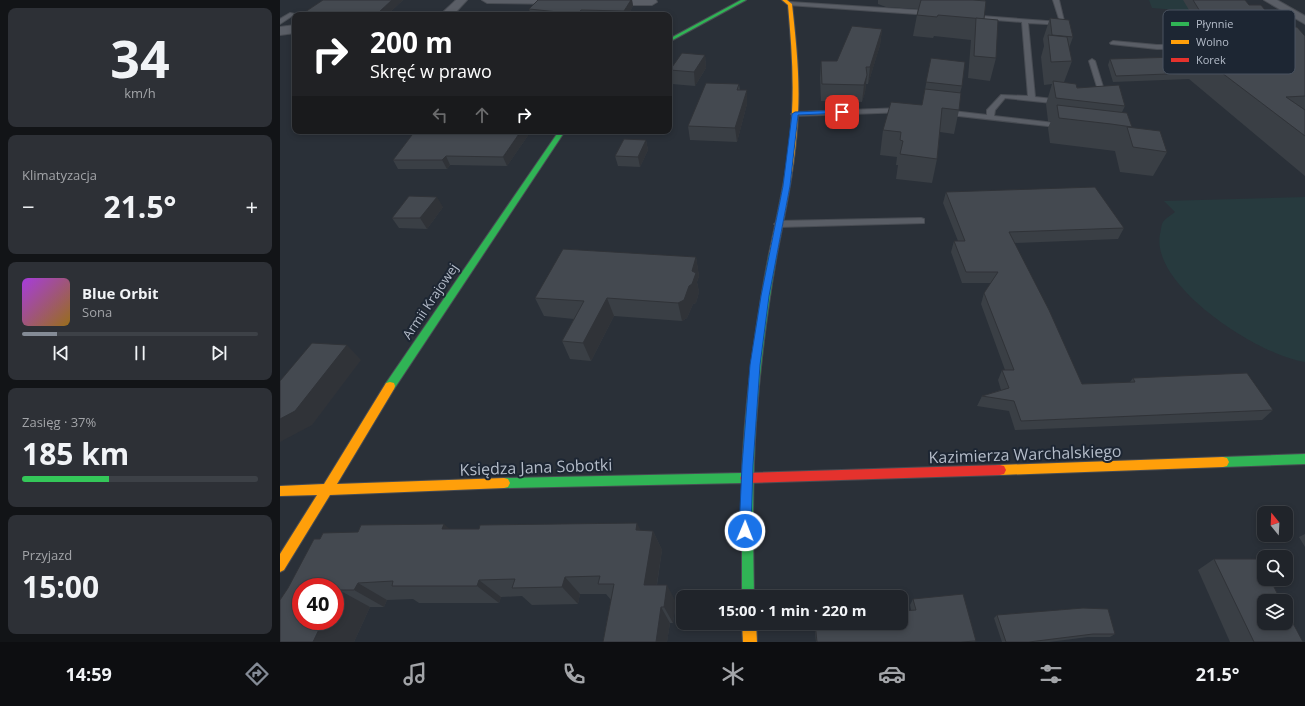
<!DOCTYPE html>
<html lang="pl">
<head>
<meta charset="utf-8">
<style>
  body { margin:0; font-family:"Open Sans",sans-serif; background:#2d3036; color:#f1f3f6; height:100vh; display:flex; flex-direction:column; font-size:15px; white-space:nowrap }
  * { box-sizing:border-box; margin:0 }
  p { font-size:13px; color:#a2a4a8 }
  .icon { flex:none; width:22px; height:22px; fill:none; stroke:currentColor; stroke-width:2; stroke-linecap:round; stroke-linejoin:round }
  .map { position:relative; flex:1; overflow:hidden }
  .sheet { display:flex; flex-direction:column; gap:8px; padding:8px; background:#121417; width:280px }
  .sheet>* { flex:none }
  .guide { position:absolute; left:12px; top:12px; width:380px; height:122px; border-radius:8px; box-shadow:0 2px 6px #0003,0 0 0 1px #3d4147; background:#202124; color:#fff; overflow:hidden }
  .needle { width:26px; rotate:342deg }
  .tools { position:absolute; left:977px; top:506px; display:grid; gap:8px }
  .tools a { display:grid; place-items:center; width:36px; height:36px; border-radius:8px; background:#20242a; box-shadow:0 2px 6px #0003,0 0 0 1px #3d4147; font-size:20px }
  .speed { position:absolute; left:12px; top:578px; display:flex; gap:8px; font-size:20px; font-weight:700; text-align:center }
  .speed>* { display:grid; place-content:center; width:52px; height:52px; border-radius:50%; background:#20242a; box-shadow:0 2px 6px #0003,0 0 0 1px #3d4147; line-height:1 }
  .speed .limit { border:6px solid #d22; background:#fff; color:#111 }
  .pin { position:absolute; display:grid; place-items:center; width:34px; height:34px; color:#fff; margin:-17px; border-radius:8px; box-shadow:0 2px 6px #0006 }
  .me { position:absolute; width:44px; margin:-22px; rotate:1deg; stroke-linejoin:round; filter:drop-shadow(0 0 3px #0008) }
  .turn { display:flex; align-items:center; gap:14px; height:84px; padding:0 12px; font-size:18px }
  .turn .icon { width:52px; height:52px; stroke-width:2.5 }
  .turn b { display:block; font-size:28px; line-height:34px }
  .lanes { display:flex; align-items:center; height:38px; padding:0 12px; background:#0003; justify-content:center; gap:20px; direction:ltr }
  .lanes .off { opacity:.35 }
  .big { font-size:30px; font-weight:700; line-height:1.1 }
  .sheet .tile { flex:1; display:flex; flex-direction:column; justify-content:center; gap:6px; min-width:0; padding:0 14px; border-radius:8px; background:#2d3036 }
  .sheet .dial { align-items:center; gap:0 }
  .dial b { font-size:52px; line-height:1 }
  .song { display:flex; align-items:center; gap:12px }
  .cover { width:48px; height:48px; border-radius:6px; background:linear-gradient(135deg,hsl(280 70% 55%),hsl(40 70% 35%)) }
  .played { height:4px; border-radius:2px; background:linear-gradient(90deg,#848b96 15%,#3d4147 15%) }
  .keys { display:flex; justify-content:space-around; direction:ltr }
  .heat { display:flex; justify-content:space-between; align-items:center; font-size:22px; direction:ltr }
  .charge { height:6px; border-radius:3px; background:linear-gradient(90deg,#34c759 37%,#3d4147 0) }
  .trip { position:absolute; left:396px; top:590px; width:232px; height:40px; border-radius:8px; background:#20242a; box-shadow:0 2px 6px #0003,0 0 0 1px #3d4147; font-weight:700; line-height:40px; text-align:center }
  .tab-bar { display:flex; height:64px; justify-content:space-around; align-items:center; background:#0d0e11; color:#a2a4a8 }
  .tab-bar .icon { width:28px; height:28px }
  .tab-bar .selected { color:#848b96 }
  .tab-bar b { font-size:18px; color:#f1f3f6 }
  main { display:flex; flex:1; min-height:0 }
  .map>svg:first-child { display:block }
</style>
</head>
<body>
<main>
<section class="sheet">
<div class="tile dial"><b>34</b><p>km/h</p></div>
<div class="tile"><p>Klimatyzacja</p>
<div class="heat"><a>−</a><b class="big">21.5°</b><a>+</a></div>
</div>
<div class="tile">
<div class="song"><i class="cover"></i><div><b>Blue Orbit</b><p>Sona</p></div></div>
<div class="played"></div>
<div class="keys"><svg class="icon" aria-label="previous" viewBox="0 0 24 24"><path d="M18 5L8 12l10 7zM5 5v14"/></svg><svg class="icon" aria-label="pause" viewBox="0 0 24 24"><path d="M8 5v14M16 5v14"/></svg><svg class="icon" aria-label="next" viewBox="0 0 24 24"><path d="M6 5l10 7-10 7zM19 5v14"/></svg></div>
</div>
<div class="tile"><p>Zasięg · 37%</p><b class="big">185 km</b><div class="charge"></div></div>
<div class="tile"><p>Przyjazd</p><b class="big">15:00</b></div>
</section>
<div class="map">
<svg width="1025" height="642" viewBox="0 0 1025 642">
  <rect width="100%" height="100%" fill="#2a3038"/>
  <g fill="#273a3e">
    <path d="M869 0H926L935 13 872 8Z"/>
    <path d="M1025 197V362C980 356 870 286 880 234 881 231 881 225 883 222 885 219 891 215 895 212L884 201Z"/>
  </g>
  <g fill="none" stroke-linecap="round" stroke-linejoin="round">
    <g stroke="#484c53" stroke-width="2">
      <g id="lane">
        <path d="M773 0H779L785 25 748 23 755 97 782 100 786 102 782 104 725 98 715 110 714 116 783 124H786V128L661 114V110H664L707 115V110L721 95 748 96 742 22 690 18 688 15 780 22Z"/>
        <path d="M510 2 651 11 654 13 651 15 508 5Z"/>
        <path d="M10 13 15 14 0 24V19Z"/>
        <path d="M833 41 877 45 950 44 953 46 950 48 877 49 831 44 830 43Z"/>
        <path d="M812 59 815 61 824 90 823 100 819 102 815 100 818 90 809 61Z"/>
        <path d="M623 108 627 110 626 112 515 116 511 114 515 112Z"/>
        <path d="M641 218 644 219V223L499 227 494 224 499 221Z"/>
      </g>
    </g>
    <g stroke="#484c53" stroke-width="2">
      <g id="street">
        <path d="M176 0H187L173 15H160Z"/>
        <path d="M202 0H292V1L287 4 207 3Z"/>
        <path d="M319 0H376L377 2 372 5H323L319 4 318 2Z"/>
        <path d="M984 0H997L1025 16V24Z"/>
        <path d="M15 25V33L0 35V27Z"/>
      </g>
    </g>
    <g stroke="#484c53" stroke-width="2">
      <g id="fast">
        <path d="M461 0H466L389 42V39Z"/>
        <path d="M279 131H285L114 389 110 390 106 389 105 386 106 383Z"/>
        <path d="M493 251 497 254C487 310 480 366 476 423 472 481 473 539 474 597H462V483L224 488 220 487 218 483 220 479 224 478 462 473C465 399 475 326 489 254Z"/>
        <path d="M1025 454V464L943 467 939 466 937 462 939 458 943 457Z"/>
      </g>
    </g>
    <g stroke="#484c53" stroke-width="2">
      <g id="slow">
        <path d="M502 0H507L512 4C516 41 520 77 518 114 516 162 506 208 497 254L493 257 489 254C499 207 510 160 512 112 514 76 511 40 508 5Z"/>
        <path d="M110 382 114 383 115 386 114 389 57 484 224 478 228 479 230 483 228 487 224 488 50 495 4 570 0 572V554L37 495 0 496V486L44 484 106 383Z"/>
        <path d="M943 457 947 458 949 462 947 466 943 467 720 475 716 474 714 470 716 466 720 465Z"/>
        <path d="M462 623H476L477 642H463Z"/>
      </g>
    </g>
    <g stroke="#484c53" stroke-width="2">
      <path id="jam" d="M720 465 724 466 726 470 724 474 720 475 466 483 462 482 460 478 462 474 466 473Z"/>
    </g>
    <use href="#lane" fill="#5a5e66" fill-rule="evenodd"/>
    <use href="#street" fill="#5a5e66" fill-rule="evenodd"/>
    <use href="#fast" fill="#30b455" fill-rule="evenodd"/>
    <use href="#slow" fill="#ff9f0a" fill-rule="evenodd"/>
    <use href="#jam" fill="#e5322d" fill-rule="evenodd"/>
  </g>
  <g fill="#3a3f45">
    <path d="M43 0H123L107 15H27L25 12Z"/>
    <path d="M258 0H352L353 6 348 15H251L249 9Z"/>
    <path d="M598 0H705L704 19 716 58 710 81 688 78 691 40 654 36 653 38 633 36 637 15 638 9 606 7 598 4Z"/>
    <path d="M903 0H965L969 5 999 27 1025 36V176L909 79 833 82 828 65 830 59 914 70 921 57 942 56 933 50 937 43H929Z"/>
    <path d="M770 18 793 37 789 48 792 61 784 82 845 106 842 112 852 127 887 152 873 176 840 172 835 151 770 143 768 128 771 121H768L766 104 772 84 764 85 761 57 764 46 763 39Z"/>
    <path d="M602 29 600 45 588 84H586L585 92 582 102 541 101 540 78 541 61H557Z"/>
    <path d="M425 55 426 68 415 86 392 84 390 70Z"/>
    <path d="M651 58 682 86 680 93 679 110 674 134 660 132 657 159 652 183 616 179 618 165H616L617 157 600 155 603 130 642 105Z"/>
    <path d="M459 84 460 90H467V104L457 142 410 140 408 126Z"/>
    <path d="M249 134 227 166 170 165 167 169H118L113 160Z"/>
    <path d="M366 140 368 150 360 167 338 166 335 156Z"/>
    <path d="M666 192 844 228 838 239 734 243 802 384 850 382 853 378 993 410 982 420 735 430 729 411 697 406 702 396 721 390 718 380 722 370H725L701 304 704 293 711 283H682L671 252 674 241H678L663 203Z"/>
    <path d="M163 207 147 229 119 228 112 218Z"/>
    <path d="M416 257 419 276 417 282 419 292 416 303 413 304 407 318 402 321 334 316 311 361 290 359 282 341 294 319 264 316 255 298Z"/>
    <path d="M170 529 373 531 382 550 377 585 396 602 393 623H390L387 642H323L331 600 326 594H300L298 604 252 605 242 596 221 597 219 603H139L133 599 107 600 104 607H90L74 642 40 539Z"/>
    <path d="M1025 534V547L1019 537Z"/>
    <path d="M934 559 1023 642H950L918 570Z"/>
    <path d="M633 599 696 641 694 642H536L534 623H621L631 610 630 605Z"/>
    <path d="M717 615 835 634 830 637H808L769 642H722L714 618Z"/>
  </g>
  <g fill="#303338">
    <path d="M112 0H123L107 15H100L99 12Z"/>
    <path d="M351 0H352L353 6 348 15H345L344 11Z"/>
    <path d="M301 10 302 15H298V14Z"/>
    <path d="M602 29 600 45 588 84 590 67Z"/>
    <path d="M425 55 426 68 415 86 414 72Z"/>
    <path d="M587 75 585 92 582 102 584 85Z"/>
    <path d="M467 90V104L457 142 455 128Z"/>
    <path d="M241 131H247L249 134 227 166 223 157Z"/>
    <path d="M366 140 368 150 360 167 358 157Z"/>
    <path d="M166 156 170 165 167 169 162 160Z"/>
    <path d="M157 197 163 207 147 229 140 218Z"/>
    <path d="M416 257 419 276 417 282 419 292 416 303 413 304 407 318 402 321 398 303 412 271Z"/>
    <path d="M327 298 334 316 311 361 303 343Z"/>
    <path d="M67 345 81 360 32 425 0 442V419Z"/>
    <path d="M357 523 367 543 356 530Z"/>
    <path d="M164 524 186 543 162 529Z"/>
    <path d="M373 531 382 550 374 602 364 585Z"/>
    <path d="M285 577 300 594 298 604 282 587Z"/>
    <path d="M199 580 221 597 219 603 197 586Z"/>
    <path d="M78 583 107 600 104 607 74 590Z"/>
    <path d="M387 585 396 602 393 623 384 607Z"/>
    <path d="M59 590 90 607 74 642H33L43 621H55V598Z"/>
    <path d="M381 607 390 623 387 642H376Z"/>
  </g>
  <g fill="#444950" stroke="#303338">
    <path d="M43 0H112L99 12H25Z"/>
    <path d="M258 0H351L344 11 301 10 298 14 249 9Z"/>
    <path d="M641 0H693L706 1 704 19 658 15 657 17 637 15Z"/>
    <path d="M913 0H965L969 5H981L999 27 945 28 942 34H934Z"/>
    <path d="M696 18 718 20 716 58 694 56Z"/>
    <path d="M770 18 789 20 793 37 772 35Z"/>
    <path d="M572 26 602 29 590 67H586L587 75 584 85 542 84 541 61H557Z"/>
    <path d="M1017 27 1025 36V96L1006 97 1025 110V136L921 57 982 54 945 28Z"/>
    <path d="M768 35 787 37 792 61 771 62Z"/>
    <path d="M402 53 425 55 414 72 390 70Z"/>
    <path d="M897 57 914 70 912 73 836 76 830 59Z"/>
    <path d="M651 58 685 62 682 86 646 82Z"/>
    <path d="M773 81 796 84 797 88 839 85 845 106 776 98Z"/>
    <path d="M426 83 459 84 457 90H467L455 128 408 126Z"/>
    <path d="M645 89 681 93 679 110 662 108 657 159 620 154 623 141 620 140 621 132 603 130 611 102 642 105Z"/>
    <path d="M777 105 847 113 852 127 831 124 779 118Z"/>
    <path d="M847 127 880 131 887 152 853 147Z"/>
    <path d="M135 131H241L223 157 166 156 162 160H113Z"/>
    <path d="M344 139 366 140 358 157 335 156Z"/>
    <path d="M815 187 844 228 729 232 769 310 802 384 855 382 853 378 967 373 993 410 741 421 734 401 702 396 729 388 722 370H734L704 293 718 272H686L674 241H685L666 192Z"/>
    <path d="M129 196 157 197 140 218H112Z"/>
    <path d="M283 249 416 257 412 271 416 273 412 284 409 286 404 300 398 303 327 298 303 343 282 341 304 301 255 298Z"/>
    <path d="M32 343 67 345 15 411 0 419V381Z"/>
    <path d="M357 523 356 530 373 531 364 585H387L384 607H381L376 642H323L334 584H318L320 576 285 577 282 587 232 588 235 579 199 580 197 586H112L113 581 78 583 74 590H59L55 598V587H21V621H43L33 642H0V600L8 588 34 539H40L43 533 78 532 81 525 164 524 162 529H199L200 525Z"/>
    <path d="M934 559H979L984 568V579H990L1001 601H984V623H1006V610L1023 642H974Z"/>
    <path d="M683 594 696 641 681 642H537L535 623H621V611L636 610 633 599Z"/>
    <path d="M803 608 828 609 835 634H813L749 642H726L717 615Z"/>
  </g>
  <path fill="#1a73e8" stroke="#114b97" d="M562 110H564V113L518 115 510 186 489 296 480 365 473 465 471 531 470 535 465 537 461 535 459 531 462 465 470 365 481 296 503 186 512 114 515 112Z"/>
  <g text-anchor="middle" stroke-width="4" stroke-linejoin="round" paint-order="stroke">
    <g font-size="13" fill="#b4bcc9" stroke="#1d2633">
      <text transform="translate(150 301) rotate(-56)" y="5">Armii Krajowej</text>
    </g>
    <g font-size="16" fill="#b4bcc9" stroke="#1d2633">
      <text transform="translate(745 454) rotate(-2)" y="6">Kazimierza Warchalskiego</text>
      <text transform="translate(256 467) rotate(-2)" y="6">Księdza Jana Sobotki</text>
    </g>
  </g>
  <rect x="883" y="10" width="132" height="64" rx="6" fill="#1d2633" stroke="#4a5360" stroke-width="1"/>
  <rect x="891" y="22" width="18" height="4" fill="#30b455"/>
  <rect x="891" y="40" width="18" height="4" fill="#ff9f0a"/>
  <rect x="891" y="58" width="18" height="4" fill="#e5322d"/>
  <g font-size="11" fill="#b4bcc9">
    <text x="916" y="28">Płynnie</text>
    <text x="916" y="46">Wolno</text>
    <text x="916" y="64">Korek</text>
  </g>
</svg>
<div class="tools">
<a><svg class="needle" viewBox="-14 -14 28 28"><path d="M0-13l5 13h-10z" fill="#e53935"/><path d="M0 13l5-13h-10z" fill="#a2a4a8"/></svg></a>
<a><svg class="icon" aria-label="search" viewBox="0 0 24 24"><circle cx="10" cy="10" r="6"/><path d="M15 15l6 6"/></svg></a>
<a><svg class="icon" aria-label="layers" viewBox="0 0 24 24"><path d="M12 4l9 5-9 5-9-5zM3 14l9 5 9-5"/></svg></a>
</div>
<div class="speed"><div class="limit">40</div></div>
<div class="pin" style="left:562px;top:112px;background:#d93025"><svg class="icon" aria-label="arrive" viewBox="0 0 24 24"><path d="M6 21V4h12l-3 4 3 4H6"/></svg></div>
<svg class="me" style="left:465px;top:531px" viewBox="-20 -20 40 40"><circle r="17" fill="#1a73e8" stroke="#fff" stroke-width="3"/><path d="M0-11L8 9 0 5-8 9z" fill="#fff"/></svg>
<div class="trip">15:00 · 1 min · 220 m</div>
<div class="guide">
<div class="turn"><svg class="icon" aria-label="right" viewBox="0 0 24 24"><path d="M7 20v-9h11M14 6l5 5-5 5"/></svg><div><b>200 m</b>Skręć w prawo</div></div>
<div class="lanes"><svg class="icon off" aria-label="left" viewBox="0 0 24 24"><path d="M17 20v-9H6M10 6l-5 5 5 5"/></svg><svg class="icon off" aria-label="ahead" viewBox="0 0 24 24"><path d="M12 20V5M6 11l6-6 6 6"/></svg><svg class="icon" aria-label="right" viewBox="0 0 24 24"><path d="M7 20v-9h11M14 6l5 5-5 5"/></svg></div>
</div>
</div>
</main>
<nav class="tab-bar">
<b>14:59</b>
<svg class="icon selected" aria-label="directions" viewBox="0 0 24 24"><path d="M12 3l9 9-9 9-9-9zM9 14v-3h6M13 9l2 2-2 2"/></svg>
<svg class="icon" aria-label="music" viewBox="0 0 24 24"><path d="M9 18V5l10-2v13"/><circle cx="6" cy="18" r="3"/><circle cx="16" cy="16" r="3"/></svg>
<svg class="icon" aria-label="phone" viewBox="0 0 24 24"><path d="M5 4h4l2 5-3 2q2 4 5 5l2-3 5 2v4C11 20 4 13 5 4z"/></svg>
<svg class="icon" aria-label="climate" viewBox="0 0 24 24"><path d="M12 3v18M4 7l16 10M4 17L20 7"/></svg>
<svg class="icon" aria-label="car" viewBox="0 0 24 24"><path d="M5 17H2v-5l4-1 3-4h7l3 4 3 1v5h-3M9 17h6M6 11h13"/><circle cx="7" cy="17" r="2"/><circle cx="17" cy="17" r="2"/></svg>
<svg class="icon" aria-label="filters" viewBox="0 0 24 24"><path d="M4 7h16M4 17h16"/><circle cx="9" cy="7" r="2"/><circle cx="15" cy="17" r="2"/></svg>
<b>21.5°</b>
</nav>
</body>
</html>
